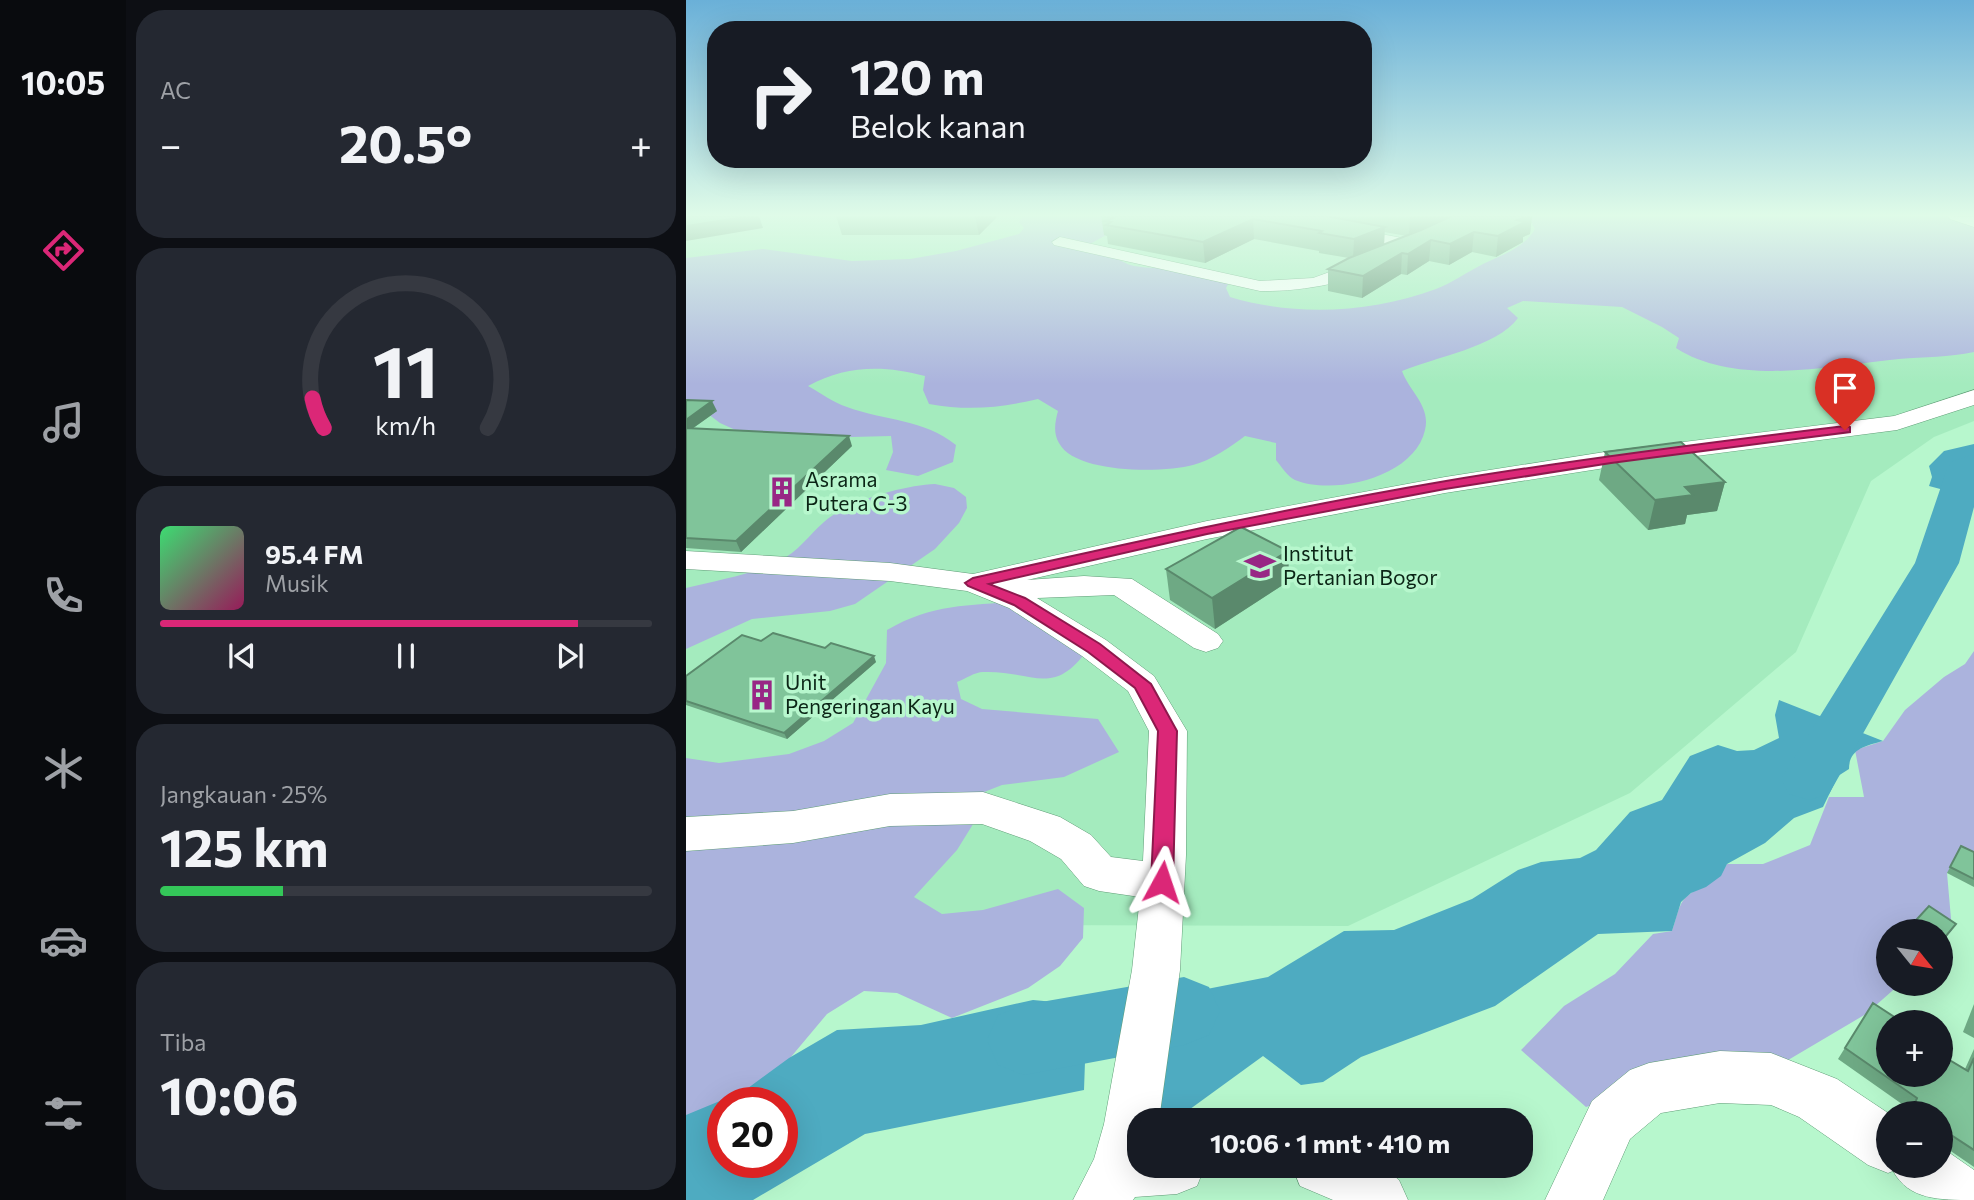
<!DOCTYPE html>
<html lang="id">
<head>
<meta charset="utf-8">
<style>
  body { margin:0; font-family:Commissioner,sans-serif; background:#242831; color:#f1f3f6; height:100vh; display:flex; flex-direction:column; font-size:26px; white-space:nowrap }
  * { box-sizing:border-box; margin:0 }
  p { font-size:23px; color:#9ea1a6 }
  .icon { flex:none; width:38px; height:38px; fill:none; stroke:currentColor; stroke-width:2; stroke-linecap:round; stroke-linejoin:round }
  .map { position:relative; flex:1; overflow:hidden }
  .details { display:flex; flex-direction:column; gap:10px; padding:10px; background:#0d0f14; width:560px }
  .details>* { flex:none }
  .guide { position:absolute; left:21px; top:21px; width:665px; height:147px; border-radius:28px; box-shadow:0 7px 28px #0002; background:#171b24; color:#f1f3f6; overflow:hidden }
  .needle { width:46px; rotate:120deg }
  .fabs { position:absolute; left:1190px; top:919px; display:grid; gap:14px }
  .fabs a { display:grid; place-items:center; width:77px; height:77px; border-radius:50%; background:#171b24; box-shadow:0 7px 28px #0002; font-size:35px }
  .speed { position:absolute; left:21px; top:1087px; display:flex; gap:14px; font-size:35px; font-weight:700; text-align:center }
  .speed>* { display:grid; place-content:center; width:91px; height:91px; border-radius:50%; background:#171b24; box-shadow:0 7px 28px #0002; line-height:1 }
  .speed .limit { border:10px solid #d22; background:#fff; color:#111 }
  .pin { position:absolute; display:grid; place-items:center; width:60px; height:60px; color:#fff; margin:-72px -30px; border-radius:50% 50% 50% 0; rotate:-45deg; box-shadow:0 0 7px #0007 }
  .pin .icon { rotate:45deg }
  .me { position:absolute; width:77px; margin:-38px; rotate:5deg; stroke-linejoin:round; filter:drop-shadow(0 0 5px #0008) }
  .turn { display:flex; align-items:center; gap:24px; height:147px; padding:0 28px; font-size:32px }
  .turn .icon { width:91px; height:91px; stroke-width:2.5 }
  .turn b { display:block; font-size:49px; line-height:60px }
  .big { font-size:52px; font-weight:700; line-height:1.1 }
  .details .widget { flex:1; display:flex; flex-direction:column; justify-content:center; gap:10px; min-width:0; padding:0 24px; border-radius:28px; background:#242831 }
  .details .dial { align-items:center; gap:0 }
  .dial svg { height:182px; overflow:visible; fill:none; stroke:#363941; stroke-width:7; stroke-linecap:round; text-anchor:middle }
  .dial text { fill:#f1f3f6; stroke:none }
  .song { display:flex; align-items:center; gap:21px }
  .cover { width:84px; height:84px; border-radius:10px; background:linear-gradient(135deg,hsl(140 70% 55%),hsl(330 70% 35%)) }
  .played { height:7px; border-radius:4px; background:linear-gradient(90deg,#db2777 85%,#363941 85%) }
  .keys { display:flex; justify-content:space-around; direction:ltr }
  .heat { display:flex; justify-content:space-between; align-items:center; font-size:38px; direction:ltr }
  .charge { height:10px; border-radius:5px; background:linear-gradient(90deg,#34c759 25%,#363941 0) }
  .trip { position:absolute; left:441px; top:1108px; width:406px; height:70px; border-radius:28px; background:#171b24; box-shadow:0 7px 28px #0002; font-weight:700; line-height:70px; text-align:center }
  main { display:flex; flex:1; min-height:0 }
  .dock { display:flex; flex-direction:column; width:126px; justify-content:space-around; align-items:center; background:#090b0e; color:#9ea1a6 }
  .dock .icon { width:49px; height:49px }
  .dock .active { color:#db2777 }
  .dock b { font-size:32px; color:#f1f3f6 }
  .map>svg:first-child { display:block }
</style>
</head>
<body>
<main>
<nav class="dock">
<b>10:05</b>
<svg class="icon active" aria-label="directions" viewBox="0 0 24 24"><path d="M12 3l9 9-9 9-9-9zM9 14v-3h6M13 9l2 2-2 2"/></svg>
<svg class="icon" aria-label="music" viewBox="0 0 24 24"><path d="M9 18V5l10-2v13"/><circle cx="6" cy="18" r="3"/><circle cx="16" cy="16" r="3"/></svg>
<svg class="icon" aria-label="phone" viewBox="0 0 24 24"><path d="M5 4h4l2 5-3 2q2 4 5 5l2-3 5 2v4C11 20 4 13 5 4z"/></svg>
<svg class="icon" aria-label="climate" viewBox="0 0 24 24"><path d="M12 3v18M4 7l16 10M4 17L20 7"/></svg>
<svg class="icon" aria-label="car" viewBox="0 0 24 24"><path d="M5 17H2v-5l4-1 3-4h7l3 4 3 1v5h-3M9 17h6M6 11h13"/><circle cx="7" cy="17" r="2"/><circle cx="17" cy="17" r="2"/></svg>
<svg class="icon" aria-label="filters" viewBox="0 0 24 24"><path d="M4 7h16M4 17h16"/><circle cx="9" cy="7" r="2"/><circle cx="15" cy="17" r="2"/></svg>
</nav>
<section class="details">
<div class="widget"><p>AC</p>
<div class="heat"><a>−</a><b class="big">20.5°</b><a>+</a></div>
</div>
<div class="widget dial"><svg viewBox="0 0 100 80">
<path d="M14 69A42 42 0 1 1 86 69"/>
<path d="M14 69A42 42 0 0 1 9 56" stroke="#db2777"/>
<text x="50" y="56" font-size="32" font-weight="700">11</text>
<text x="50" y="72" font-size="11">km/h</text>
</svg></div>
<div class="widget">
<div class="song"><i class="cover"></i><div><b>95.4 FM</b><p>Musik</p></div></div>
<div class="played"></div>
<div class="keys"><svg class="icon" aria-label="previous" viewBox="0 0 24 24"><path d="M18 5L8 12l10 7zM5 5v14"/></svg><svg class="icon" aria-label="pause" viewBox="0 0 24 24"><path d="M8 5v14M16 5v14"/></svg><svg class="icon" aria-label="next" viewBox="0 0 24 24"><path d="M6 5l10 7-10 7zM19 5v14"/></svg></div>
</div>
<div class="widget"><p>Jangkauan · 25%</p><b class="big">125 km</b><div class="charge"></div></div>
<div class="widget"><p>Tiba</p><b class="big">10:06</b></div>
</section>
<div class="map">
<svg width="1288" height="1200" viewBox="0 0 1288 1200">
  <rect width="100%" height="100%" fill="#b7f7cd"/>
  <path fill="#a4ebbe" d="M0 216H1288V421L1248 437 1185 481 1110 652 944 793 662 926 0 924Z"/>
  <g fill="#abb3dd">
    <path d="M337 216H466L429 230 404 244C416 249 437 264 448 266 480 272 517 259 545 279L540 288 544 297C610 317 685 313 750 289 766 283 781 272 797 264 816 255 838 248 849 229L842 216H1288V352C1263 357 1238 357 1213 359 1145 366 1050 387 990 348L993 338 976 327 936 307 837 301 821 308 832 318C811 347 749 357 716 371 723 391 745 406 739 430 729 477 648 496 609 480 602 477 595 466 590 460V443L559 436C544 447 526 460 507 465 477 473 389 474 373 443 367 433 369 422 372 411L352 399C314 408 282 411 243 404L237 390 239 376C198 365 160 365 122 386 135 393 148 403 161 407 199 421 238 419 270 445L267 462 232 476 200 470 207 452 205 436 125 438 54 432 34 423 5 401H0V258L77 249 166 261 224 259 270 251 333 234 338 228 333 222Z"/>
    <path d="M249 484 268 488 280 497 281 508 273 523 249 549 169 604 144 611 66 619 0 649V588C31 580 64 575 93 561 112 552 123 535 138 522 161 501 219 485 249 484Z"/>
    <path d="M334 601 402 649C367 699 346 670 297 672 289 672 279 679 271 682L275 699 296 709 412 719 433 752 378 777 316 785 288 796 297 808 271 850 228 897 256 914 297 910 372 889 398 908 397 938 374 966 342 988 266 1018 211 993 178 991 141 1014 73 1095 37 1102V1113L0 1115V758L33 763 103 754 138 741 167 723 200 663 201 630C247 603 283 606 334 601Z"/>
    <path d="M1288 651V860L1261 873 1266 930 1255 943V931H1202V984H1214L1180 1014 1046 1093 983 1080 900 1107 835 1050 878 1006 929 974 967 934 986 931C989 922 991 912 995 904 1005 886 1028 888 1041 864H1077L1124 845 1143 797H1178L1169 750 1197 741 1219 710 1258 677 1279 664Z"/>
  </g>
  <g fill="#4eabc1" fill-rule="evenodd">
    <path d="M1288 444V498L1243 486 1246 477 1243 466 1258 451Z"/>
    <path d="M1093 700 1197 741C1179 746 1163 749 1163 769L1152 776 1137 807 1108 818 1079 843 1041 864 1035 876 1020 887 1005 893 995 902 986 931 912 934 809 1006 675 1057 637 1082 615 1085 577 1056 489 1120H458L475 998 582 977 658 931 708 930 786 899 832 870 855 862 894 858 910 850 944 812 976 800 1004 756 1032 745 1051 751 1068 750 1093 738 1089 715Z"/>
    <path d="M347 1000 401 1005 398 1090 179 1134 67 1200H0V1115L58 1091 103 1058 151 1030 235 1025ZM37 1102H96V1162H37Z"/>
  </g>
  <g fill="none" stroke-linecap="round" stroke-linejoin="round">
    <g fill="#4eabc1" fill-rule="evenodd">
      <path d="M1288 454V507L1273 563 1143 794 1123 800 1103 794 1095 779 1229 563 1261 469 1267 461Z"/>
      <path d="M498 977 523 987 534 1011 523 1035 498 1045 338 1075 312 1065 301 1040 312 1015 338 1005Z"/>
    </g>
    <g stroke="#609d77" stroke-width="1">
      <g id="minor">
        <path d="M567 216H598L727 240 735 245 727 250 574 220Z"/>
        <path d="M1262 216 1288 217V227L1264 219Z"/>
        <path d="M374 237 574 281 627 278 682 258 690 263C671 285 603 292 574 291L368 245 366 242Z"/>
        <path d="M1288 390V405L1211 430 925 467 759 493 521 539 341 580 398 576 446 579 532 634 537 641 532 648 520 652 508 648 428 595 351 598 420 640 468 676 501 731 500 855 494 970 473 1120H453V1166H519L511 1186 491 1194 449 1197 447 1200H387L408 1159 418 1124 446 970 454 897 413 891 398 886 375 859 344 841 296 824 204 826 107 843 0 851V817L107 811 204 794 297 792 374 817 405 835 425 857 457 861 463 731 442 691 396 656 323 608 281 591 204 581 0 569V551L204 563 287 574 521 521 759 477 925 451 1208 416Z"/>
        <path d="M1034 1051 1085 1053 1151 1079 1202 1113V1166H1255V1147L1288 1170V1200C1253 1200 1223 1200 1207 1171L1202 1173 1182 1165 1113 1117 1085 1105 1034 1103 975 1113 944 1139 917 1200H859L906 1101 944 1070 963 1063Z"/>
        <path d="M606 1166H695L713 1180 722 1200H647L614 1186Z"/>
      </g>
    </g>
    <use href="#minor" fill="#fff" fill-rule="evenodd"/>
  </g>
  <g fill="#6ea984" fill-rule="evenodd">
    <path d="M150 216H312L293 235H156Z"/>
    <path d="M415 216H846L844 234 837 237V242L810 257 786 252 763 265 743 261 721 275 715 274 676 298 642 291V269L663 258 633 253V251L568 239 519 263 422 244 421 236 418 235ZM698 232 721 236 698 245Z"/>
    <path d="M0 400 31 411 6 429 166 446 55 552 0 548Z"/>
    <path d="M919 452 1039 482 1031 511 1001 515 999 524 962 530 913 480Z"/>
    <path d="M602 551 603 581 529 629 484 600 480 569Z"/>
    <path d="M75 641 139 648 190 662 101 739 0 705V676Z"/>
    <path d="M1275 846 1288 852V887L1261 873Z"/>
    <path d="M1187 1003 1202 1074 1279 1069 1288 1049V1167L1256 1145 1255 1146V1113H1222L1223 1109 1152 1059Z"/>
    <path d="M1288 1004V1038L1277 1032Z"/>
  </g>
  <g fill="#5a896c">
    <path d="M65 216H73L77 228 0 241V226Z"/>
    <path d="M289 216H312L293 235Z"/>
    <path d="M726 216H778L723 236 724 217Z"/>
    <path d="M826 216H846L844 234 837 237V242L810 257 812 236Z"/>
    <path d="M567 219 568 239 519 263 517 242Z"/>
    <path d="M699 227 698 247 667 259 668 239Z"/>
    <path d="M788 232 786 252 763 265 764 244Z"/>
    <path d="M745 240 743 261 721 275 722 254Z"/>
    <path d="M716 253 715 274 676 298 677 276Z"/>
    <path d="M26 401 31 411 0 433V420Z"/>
    <path d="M163 436 166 446 55 552 50 541Z"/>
    <path d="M1039 482 1031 511 1001 515 999 524 962 530 969 500 999 487Z"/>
    <path d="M602 551 603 581 529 629 526 598Z"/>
    <path d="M188 656 190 662 101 739 98 733Z"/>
  </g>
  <g fill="#80c49a" stroke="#5a896c" stroke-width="2">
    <path d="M0 216H65L0 226Z"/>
    <path d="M415 216H640L699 227 668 239 633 233 636 231 567 219 517 242 420 225 425 222 419 221 427 218Z"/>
    <path d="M766 216H842L831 220 839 222 812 236 788 232 764 244 745 240 722 254 716 253 677 276 642 269 663 258 735 230Z"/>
    <path d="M0 400 26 401 0 420Z"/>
    <path d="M0 428 163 436 50 541 0 538Z"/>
    <path d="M995 442 1039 482 999 487 1007 495 969 500 919 452Z"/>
    <path d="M555 527 602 551 526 598 480 569Z"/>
    <path d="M87 633 139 648 145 643 188 656 98 733 0 701V676L56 635 75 641Z"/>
    <path d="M1275 846 1288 852V879L1264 867Z"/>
    <path d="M1243 906 1270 924 1255 942V931H1220Z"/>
    <path d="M1187 1003 1216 1022H1202V1074H1255V1055L1282 1071 1288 1058V1150L1265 1135 1261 1138 1255 1134V1113H1225L1231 1098 1159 1048Z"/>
  </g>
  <linearGradient id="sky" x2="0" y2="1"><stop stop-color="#6ab0d8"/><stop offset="0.56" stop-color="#dffbe8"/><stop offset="1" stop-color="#dffbe8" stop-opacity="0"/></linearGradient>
  <rect width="1288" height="384" fill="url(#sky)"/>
  <path fill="#db2777" stroke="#8e194d" stroke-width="2" d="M1159 426 1164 427V432L925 463 759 489 521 534 303 584 339 598 414 644 465 684 491 731 487 882 483 888 476 891 468 888 465 882 472 731 449 688 402 652 328 605 282 586 279 583 287 578C444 543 601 508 760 481 892 459 1026 442 1159 426Z"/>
  <defs>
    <g id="building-bare" transform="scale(2.415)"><path d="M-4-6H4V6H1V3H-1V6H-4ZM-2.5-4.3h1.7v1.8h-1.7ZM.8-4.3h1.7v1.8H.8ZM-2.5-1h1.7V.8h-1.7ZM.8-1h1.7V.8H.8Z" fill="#982785" stroke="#b7f7cd" stroke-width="2.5" paint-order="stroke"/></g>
    <g id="university-bare" transform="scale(2.415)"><path d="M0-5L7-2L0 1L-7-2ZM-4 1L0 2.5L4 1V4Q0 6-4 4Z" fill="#982785" stroke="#b7f7cd" stroke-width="2.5" paint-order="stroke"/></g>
  </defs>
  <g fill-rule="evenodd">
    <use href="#building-bare" x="96" y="492"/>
    <use href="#university-bare" x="574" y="566"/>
    <use href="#building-bare" x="76" y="695"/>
  </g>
  <g text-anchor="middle" stroke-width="7" stroke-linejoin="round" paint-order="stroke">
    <g font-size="21" fill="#0b2516" stroke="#b7f7cd" text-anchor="start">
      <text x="119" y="487">Asrama<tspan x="119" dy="24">Putera C-3</tspan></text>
      <text x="597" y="561">Institut<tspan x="597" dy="24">Pertanian Bogor</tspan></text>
      <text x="99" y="690">Unit<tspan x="99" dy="24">Pengeringan Kayu</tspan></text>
    </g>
  </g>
</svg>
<div class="fabs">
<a><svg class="needle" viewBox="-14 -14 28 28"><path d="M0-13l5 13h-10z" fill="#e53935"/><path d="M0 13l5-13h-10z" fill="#9ea1a6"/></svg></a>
<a>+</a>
<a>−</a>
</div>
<div class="speed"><div class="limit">20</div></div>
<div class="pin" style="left:1159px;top:430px;background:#d93025"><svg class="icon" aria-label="arrive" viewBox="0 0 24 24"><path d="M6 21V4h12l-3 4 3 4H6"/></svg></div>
<svg class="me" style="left:476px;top:882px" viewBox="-20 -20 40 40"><path d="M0-17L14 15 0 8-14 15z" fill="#db2777" stroke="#fff" stroke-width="4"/></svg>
<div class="trip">10:06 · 1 mnt · 410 m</div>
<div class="guide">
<div class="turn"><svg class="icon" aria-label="right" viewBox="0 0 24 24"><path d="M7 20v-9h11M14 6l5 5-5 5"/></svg><div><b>120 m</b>Belok kanan</div></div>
</div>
</div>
</main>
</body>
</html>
